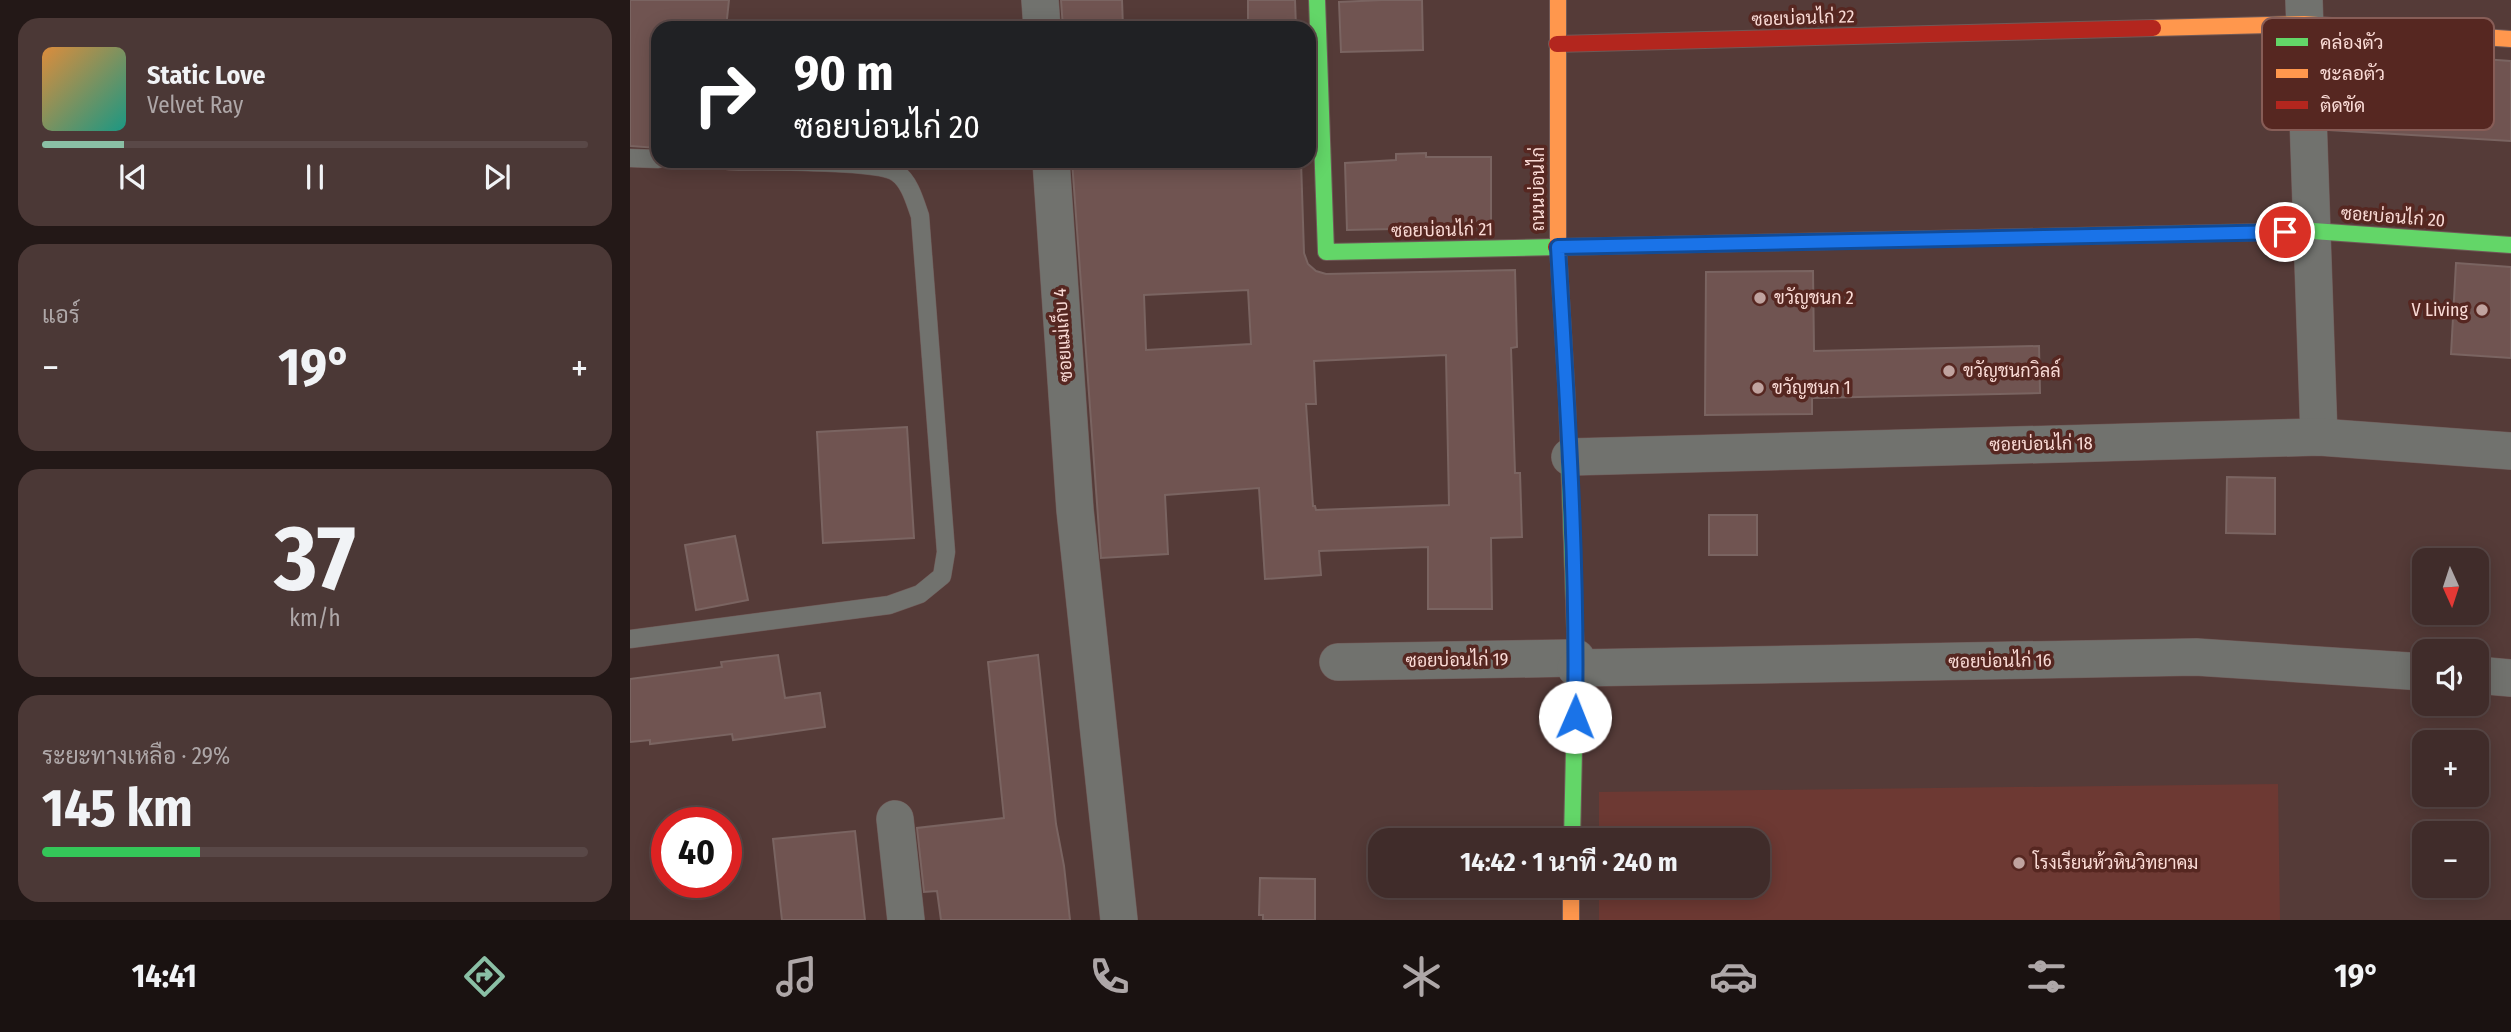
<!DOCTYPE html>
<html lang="th">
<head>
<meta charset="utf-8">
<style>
  body { margin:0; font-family:"Fira Sans Condensed",Sarabun,sans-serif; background:#4b3836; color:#f1f3f6; height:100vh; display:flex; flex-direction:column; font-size:26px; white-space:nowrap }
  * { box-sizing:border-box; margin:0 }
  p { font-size:23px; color:#aea7a8 }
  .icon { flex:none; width:38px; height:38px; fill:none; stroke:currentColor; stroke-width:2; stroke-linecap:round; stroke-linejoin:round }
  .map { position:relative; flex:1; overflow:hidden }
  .drawer { display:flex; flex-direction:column; gap:18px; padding:18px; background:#231817; width:630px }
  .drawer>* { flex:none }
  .banner { position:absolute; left:21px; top:21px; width:665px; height:147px; border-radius:21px; box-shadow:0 4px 18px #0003,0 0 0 2px #594847; background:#202124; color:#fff; overflow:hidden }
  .needle { width:46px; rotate:177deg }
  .tools { position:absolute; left:1782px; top:548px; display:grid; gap:14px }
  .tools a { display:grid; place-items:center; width:77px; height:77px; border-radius:14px; background:#402c2a; box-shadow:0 4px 18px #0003,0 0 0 2px #594847; font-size:35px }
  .speed { position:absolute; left:21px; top:807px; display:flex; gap:14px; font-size:35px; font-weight:700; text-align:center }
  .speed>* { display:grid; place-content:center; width:91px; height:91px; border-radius:50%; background:#402c2a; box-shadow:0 4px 18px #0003,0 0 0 2px #594847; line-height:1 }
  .speed .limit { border:10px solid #d22; background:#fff; color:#111 }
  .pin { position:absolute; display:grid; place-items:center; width:60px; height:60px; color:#fff; margin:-30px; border:4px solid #fff; border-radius:50%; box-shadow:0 2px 7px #0007 }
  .me { position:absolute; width:77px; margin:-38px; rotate:1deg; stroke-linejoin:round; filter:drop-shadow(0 0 5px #0008) }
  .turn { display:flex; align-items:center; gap:24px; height:147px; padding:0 28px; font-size:32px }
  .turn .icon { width:91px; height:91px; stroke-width:2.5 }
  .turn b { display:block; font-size:49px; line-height:60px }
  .big { font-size:52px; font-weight:700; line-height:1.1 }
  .drawer .card { flex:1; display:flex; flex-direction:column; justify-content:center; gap:10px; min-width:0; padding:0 24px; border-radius:21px; background:#4b3836 }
  .drawer .dial { align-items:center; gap:0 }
  .dial b { font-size:91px; line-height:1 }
  .song { display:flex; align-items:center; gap:21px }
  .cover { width:84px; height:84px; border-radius:10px; background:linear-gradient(135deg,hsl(30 70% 55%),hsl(170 70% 35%)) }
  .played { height:7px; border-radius:4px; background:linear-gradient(90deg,#8abfa5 15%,#594847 15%) }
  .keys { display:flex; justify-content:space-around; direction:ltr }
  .heat { display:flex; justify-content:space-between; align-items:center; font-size:38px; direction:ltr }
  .charge { height:10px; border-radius:5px; background:linear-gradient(90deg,#34c759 29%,#594847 0) }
  .trip { position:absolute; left:738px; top:828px; width:402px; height:70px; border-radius:21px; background:#402c2a; box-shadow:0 4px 18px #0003,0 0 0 2px #594847; font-weight:700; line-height:70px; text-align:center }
  .tab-bar { display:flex; height:112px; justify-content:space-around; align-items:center; background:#1a1211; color:#aea7a8 }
  .tab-bar .icon { width:49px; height:49px }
  .tab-bar .active { color:#8abfa5 }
  .tab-bar b { font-size:32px; color:#f1f3f6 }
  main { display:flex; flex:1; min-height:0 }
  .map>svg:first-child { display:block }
</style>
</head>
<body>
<main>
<section class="drawer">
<div class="card">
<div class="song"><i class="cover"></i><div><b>Static Love</b><p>Velvet Ray</p></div></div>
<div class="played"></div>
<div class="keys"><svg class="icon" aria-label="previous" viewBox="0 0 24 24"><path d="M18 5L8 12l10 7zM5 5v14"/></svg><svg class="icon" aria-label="pause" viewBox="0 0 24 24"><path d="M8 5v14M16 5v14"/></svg><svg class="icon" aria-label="next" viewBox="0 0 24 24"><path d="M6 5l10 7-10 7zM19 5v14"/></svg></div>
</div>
<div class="card"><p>แอร์</p>
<div class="heat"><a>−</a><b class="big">19°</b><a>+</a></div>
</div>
<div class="card dial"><b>37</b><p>km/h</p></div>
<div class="card"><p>ระยะทางเหลือ · 29%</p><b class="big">145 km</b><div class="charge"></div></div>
</section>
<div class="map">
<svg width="1881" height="920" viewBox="0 0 1881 920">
  <rect width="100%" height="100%" fill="#553b38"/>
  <path fill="#6d3933" d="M1648 784 1650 920H969V886H1129V840H969V792Z"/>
  <g fill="#705451" stroke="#7a6461" stroke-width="2" fill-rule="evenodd">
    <path d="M0 0H99L96 28H28V148L0 146Z"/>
    <path d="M431 0H492L493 28H433Z"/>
    <path d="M618 0H665L666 28H618Z"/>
    <path d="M752 0H792L793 50 711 52 709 2Z"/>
    <path d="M1697 48 1881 61V141L1699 130Z"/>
    <path d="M796 153V157H861V227L717 230 715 163 766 160V154Z"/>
    <path d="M442 161H671L674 253 678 264 686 271 696 274 885 270 887 347 881 348 885 473H890L892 537 861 538 862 609H798V547L689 551 691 575 635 579 629 488 535 495 538 554 471 558ZM618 290 621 344 516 350 514 295ZM816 355 819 505 686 510 685 506H683L676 404H686L684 361Z"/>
    <path d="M1826 263 1881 267V358L1821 354Z"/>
    <path d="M1183 271 1184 351 1409 346 1410 393 1182 398V414L1075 415 1076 272Z"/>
    <path d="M277 427 284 538 193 543 187 432Z"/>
    <path d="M1597 477 1645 478V534L1596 533Z"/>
    <rect x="1079" y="515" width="48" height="40"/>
    <path d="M105 536 118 600 66 610 55 545Z"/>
    <path d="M148 655 155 698 190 693 195 727 103 740 102 734 20 744V740L0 742V679L92 667 91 662Z"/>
    <path d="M408 655 426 824 434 866 440 920H311L307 891 294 892 287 828 374 818 358 662Z"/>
    <path d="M225 831 235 920H152L143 839Z"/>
    <path d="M889 832V840H821V834Z"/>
    <path d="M630 878 685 879V920H633V915H629Z"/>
  </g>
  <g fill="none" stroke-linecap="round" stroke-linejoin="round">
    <g stroke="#705957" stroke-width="19">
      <g id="lane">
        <path d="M0 158 28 159"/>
        <path d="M0 639 259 605 290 594 312 576 316 552 290 216C285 202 280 182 267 173 248 159 129 162 99 161"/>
      </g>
    </g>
    <g stroke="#705957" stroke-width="38">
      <g id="street">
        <path d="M410 0 412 28"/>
        <path d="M1674 0 1689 437"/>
        <path d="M421 161 445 510 489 920"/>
        <path d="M940 457 1689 437 1881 451"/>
        <path d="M708 662 946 658"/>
        <path d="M946 668 1566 657 1794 672"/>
        <path d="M1846 675 1881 678"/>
        <path d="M265 819 276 920"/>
      </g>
    </g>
    <g stroke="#705957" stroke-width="18">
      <g id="fast">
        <path d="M687 0 696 252 926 247"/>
        <path d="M1445 236 1683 231 1881 245"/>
        <path d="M937 400 946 658 942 840"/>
      </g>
    </g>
    <g stroke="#705957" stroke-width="18">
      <g id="slow">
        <path d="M928 0V247L937 400"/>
        <path d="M1523 28 1674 24 1881 39"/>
        <path d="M941 886V920"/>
      </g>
    </g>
    <g stroke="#705957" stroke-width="18">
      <g id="jam">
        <path d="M927 44 1523 28"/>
        <path d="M926 247 1445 236"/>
      </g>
    </g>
    <use href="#lane" stroke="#71726e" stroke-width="18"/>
    <use href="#street" stroke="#71726e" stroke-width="37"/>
    <use href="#fast" stroke="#63d668" stroke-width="16"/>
    <use href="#slow" stroke="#ff974d" stroke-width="16"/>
    <use href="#jam" stroke="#b3261e" stroke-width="16"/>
  </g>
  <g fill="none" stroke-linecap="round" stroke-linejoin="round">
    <g stroke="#114b97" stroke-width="18">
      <path id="route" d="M945 717C948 560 937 404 928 247L1655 232"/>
    </g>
    <use href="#route" stroke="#1a73e8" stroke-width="12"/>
  </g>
  <g fill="#c0a39f" stroke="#562721" stroke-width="2.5">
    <circle cx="1130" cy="298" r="7"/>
    <circle cx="1852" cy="310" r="7"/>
    <circle cx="1319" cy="371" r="7"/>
    <circle cx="1128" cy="388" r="7"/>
    <circle cx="1389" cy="863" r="7"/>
  </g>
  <g text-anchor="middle" stroke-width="7" stroke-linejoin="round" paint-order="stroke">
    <g font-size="18" fill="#fadbd6" stroke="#562721">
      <text transform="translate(1173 18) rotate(-2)" y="6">ซอยบ่อนไก่ 22</text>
      <text transform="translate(908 189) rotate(-90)" y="6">ถนนบ่อนไก่</text>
      <text transform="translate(1763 217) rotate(4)" y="6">ซอยบ่อนไก่ 20</text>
      <text transform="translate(812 230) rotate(-1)" y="6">ซอยบ่อนไก่ 21</text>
      <text transform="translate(433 335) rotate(-94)" y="6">ซอยแม่เก็บ 4</text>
      <text transform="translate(1411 444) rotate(-1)" y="6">ซอยบ่อนไก่ 18</text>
      <text transform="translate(827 660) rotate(-1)" y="6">ซอยบ่อนไก่ 19</text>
      <text transform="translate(1370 661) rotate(-1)" y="6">ซอยบ่อนไก่ 16</text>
    </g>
    <g font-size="18" fill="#fadbd6" stroke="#562721" text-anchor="start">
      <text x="1144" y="304">ขวัญชนก 2</text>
      <text x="1838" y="316" text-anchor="end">V Living</text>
      <text x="1333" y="377">ขวัญชนกวิลล์</text>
      <text x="1142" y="394">ขวัญชนก 1</text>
      <text x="1403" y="869">โรงเรียนห้วหินวิทยาคม</text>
    </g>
  </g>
  <rect x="1632" y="18" width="232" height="112" rx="10" fill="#562721" stroke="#875d57" stroke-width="2"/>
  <rect x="1646" y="38" width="32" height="8" fill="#63d668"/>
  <rect x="1646" y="69" width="32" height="9" fill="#ff974d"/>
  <rect x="1646" y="101" width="32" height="8" fill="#b3261e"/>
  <g font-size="19" fill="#fadbd6">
    <text x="1690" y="49">คล่องตัว</text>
    <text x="1690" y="80">ชะลอตัว</text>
    <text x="1690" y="112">ติดขัด</text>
  </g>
</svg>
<div class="tools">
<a><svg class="needle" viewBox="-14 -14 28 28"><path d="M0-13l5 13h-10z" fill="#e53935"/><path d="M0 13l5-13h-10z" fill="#aea7a8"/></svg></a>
<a><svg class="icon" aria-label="sound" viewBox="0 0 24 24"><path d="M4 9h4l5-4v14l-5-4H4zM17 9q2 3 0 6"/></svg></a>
<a>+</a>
<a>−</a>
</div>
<div class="speed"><div class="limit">40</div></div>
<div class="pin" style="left:1655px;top:232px;background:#d93025"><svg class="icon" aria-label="arrive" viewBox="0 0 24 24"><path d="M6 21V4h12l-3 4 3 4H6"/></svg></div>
<svg class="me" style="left:945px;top:717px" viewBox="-20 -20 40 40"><circle r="19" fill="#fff"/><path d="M0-13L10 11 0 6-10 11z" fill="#1a73e8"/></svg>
<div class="trip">14:42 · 1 นาที · 240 m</div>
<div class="banner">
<div class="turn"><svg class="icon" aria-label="right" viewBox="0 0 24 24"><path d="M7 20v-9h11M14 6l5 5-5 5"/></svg><div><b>90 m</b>ซอยบ่อนไก่ 20</div></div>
</div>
</div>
</main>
<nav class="tab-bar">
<b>14:41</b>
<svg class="icon active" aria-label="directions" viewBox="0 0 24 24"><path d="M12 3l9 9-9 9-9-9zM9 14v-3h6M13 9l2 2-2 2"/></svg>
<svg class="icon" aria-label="music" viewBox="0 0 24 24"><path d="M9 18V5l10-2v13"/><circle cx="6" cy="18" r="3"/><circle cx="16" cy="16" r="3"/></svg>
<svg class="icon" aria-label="phone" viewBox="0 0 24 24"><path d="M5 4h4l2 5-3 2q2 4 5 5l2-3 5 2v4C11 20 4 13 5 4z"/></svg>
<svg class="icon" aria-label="climate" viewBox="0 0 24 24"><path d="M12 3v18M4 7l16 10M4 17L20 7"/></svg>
<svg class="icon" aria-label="car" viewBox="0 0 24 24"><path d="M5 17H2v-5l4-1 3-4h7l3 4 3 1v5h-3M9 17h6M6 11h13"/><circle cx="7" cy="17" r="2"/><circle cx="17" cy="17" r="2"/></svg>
<svg class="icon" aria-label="filters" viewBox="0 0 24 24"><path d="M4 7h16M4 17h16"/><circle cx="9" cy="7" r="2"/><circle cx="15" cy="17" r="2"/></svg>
<b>19°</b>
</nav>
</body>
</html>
